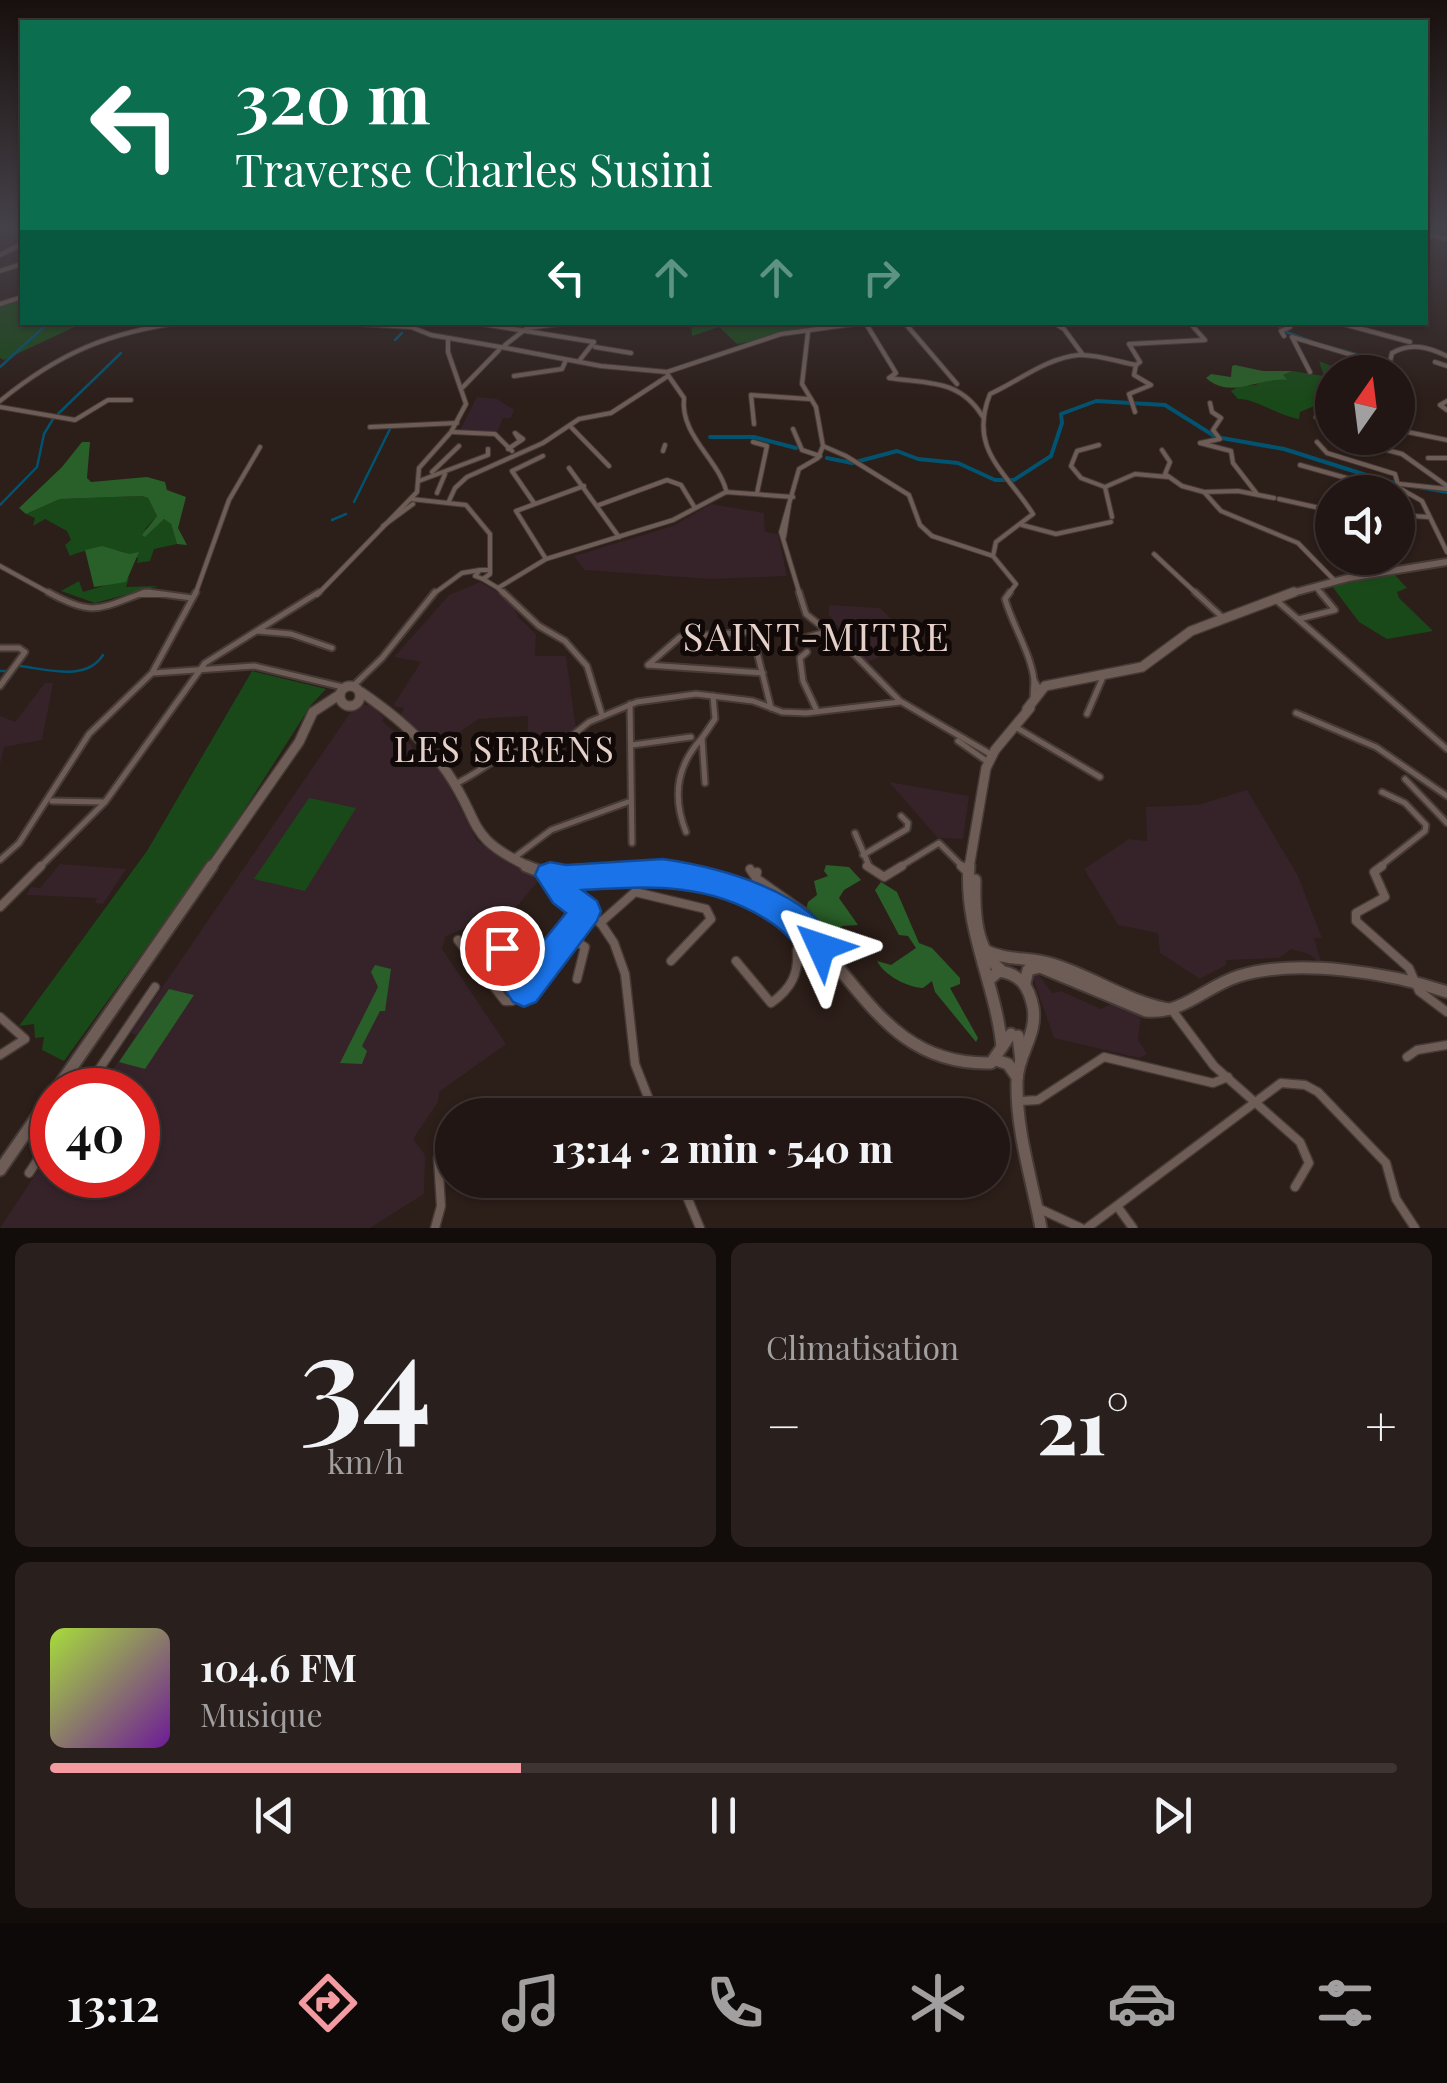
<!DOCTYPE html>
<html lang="fr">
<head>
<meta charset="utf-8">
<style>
  body { margin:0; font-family:"Playfair Display",serif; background:#291f1c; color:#f1f3f6; height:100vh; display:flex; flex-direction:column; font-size:38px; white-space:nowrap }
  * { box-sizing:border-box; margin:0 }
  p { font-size:32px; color:#a29fa0 }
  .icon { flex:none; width:55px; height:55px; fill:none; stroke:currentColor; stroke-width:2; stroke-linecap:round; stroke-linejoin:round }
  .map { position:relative; height:1228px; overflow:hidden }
  .panel { display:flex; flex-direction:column; gap:15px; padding:15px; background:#120c0a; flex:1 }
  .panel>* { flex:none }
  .hud { position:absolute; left:20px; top:20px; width:1408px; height:305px; border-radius:0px; box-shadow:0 2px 8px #0004,0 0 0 2px #3e3533; background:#0b6e4f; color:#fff; overflow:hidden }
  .needle { width:65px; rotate:14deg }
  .buttons { position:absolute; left:1315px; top:355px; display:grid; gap:20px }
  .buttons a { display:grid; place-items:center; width:100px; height:100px; border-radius:50%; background:#211613; box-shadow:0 2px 8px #0004,0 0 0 2px #3e3533; font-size:50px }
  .speed { position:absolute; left:30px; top:1068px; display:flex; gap:20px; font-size:50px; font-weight:700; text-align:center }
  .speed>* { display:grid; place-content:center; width:130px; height:130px; border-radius:50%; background:#211613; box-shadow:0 2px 8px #0004,0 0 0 2px #3e3533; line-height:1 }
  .speed .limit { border:15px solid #d22; background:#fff; color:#111 }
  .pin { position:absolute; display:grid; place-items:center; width:85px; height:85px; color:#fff; margin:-42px; border:5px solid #fff; border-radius:50%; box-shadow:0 2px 10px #0007 }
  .me { position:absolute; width:110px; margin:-55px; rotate:312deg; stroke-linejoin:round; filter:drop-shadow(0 0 8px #0008) }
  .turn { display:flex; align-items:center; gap:35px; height:210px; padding:0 50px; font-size:45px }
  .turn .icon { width:130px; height:130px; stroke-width:2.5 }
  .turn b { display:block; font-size:70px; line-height:85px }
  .lanes { display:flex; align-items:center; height:95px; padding:0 50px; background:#0003; justify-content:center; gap:50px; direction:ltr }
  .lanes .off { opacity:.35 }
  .big { font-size:75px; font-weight:800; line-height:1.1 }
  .panel .tile { flex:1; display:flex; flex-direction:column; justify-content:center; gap:15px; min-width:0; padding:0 35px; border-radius:15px; background:#291f1c }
  .panel .dial { align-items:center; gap:0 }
  .dial b { font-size:130px; line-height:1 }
  .song { display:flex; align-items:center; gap:30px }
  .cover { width:120px; height:120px; border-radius:15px; background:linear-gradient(135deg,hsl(80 70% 55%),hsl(280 70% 35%)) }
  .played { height:10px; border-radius:5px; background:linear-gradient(90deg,#f49aa1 35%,#3e3533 35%) }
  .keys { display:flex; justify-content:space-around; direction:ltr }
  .heat { display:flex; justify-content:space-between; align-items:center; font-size:55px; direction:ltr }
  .panel .tiles { flex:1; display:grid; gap:15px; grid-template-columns:1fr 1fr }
  .tile:last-child { grid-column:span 2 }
  .trip { position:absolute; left:435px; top:1098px; width:575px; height:100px; border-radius:50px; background:#211613; box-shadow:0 2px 8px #0004,0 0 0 2px #3e3533; font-weight:800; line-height:100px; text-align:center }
  .menu { display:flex; height:160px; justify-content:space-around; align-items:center; background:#0d0908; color:#a29fa0 }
  .menu .icon { width:70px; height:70px }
  .menu .current { color:#f49aa1 }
  .menu b { font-size:45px; color:#f1f3f6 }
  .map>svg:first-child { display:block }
</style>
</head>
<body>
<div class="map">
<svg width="1447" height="1228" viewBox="0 0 1447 1228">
  <rect width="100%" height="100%" fill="#2c1e19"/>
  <path fill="#34232c" d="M477 397 497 399 514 410 511 418H503L498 431 459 432Z"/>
  <g fill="#352329">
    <path d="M711 504 764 513 765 532 778 534 787 576 711 579 584 570 574 556 673 526Z"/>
    <path d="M480 582 511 599 518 617 536 634 535 656H566L576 729 554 749 527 743 528 716 479 719 437 747 400 717 404 708 393 706 421 662 394 657 449 595Z"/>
    <path d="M829 605 880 608 902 630 877 645 880 650 878 658 867 662 829 615Z"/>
    <path d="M45 683H53L42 740 4 747 0 764V716L15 722Z"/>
    <path d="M364 705H371L384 718 382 721 411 745 414 754 421 753 443 774 477 841 540 879 490 938 474 924 445 937 442 949 506 1044 439 1092 438 1102 413 1139 425 1155 424 1194 370 1228H0L52 1149V1175H138V1090H99L136 1035 131 1033 350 713Z"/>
    <path d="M889 782 969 796 963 839 938 838Z"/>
    <path d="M1247 790 1298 876 1322 938H1314L1322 965 1309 954 1291 949 1279 958 1226 960V965L1200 979 1160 953 1158 933 1118 925 1084 869 1129 839 1147 841 1146 807 1198 805Z"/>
    <path d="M60 864 88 866 126 869 103 904 95 903 97 898 26 895 31 887 40 888Z"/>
    <path d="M1036 971 1052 993 1061 991 1101 1009 1113 1003 1141 1014 1138 1040 1147 1054 1139 1058 1054 1038 1032 975Z"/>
  </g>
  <g fill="#194919">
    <path d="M22 297V322L83 323 4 360 0 358V304Z"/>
    <path d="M691 323H801L808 330 737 344 719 327 692 336Z"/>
    <path d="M1319 361 1346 372H1332V387L1328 391 1331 401 1326 406 1319 404 1300 412 1299 419C1278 416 1255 398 1238 399L1231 391 1239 386 1256 385 1261 380H1285L1282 375 1292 371 1324 376Z"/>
    <path d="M142 496 148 498 157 516 144 530 164 519 171 524 177 544 154 549 150 561 137 563 138 558C114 546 94 546 70 556L65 545 71 540 67 531 45 519 33 526 35 518 26 514 60 499Z"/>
    <path d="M1392 572 1407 588 1397 592 1399 598 1433 631 1387 639 1359 622 1332 586Z"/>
    <path d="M129 578 126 587 158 586 95 603 61 591 79 581 83 592Z"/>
    <path d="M252 671 326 689 311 705 232 829 64 1061 42 1050 44 1037 35 1038 34 1024 19 1026 147 851Z"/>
    <path d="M309 798 356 808 305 891 254 879Z"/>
  </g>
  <g fill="#295f28">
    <path d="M1235 365 1263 371H1292L1283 375 1287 380C1257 377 1231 400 1206 378L1211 374 1231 377 1232 366Z"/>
    <path d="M82 442H90L87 478 91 482 147 477 165 482 167 490 186 497 178 528 187 545 177 544 171 524 164 519 145 537 142 535 157 516 148 498 142 496 60 499 26 514 19 508 62 467Z"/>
    <path d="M102 546 130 554 139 552 126 582 94 587 85 550Z"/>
    <path d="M826 865 849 867 861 880 844 890 839 898 858 925 842 926 835 932 833 943 806 910 808 902 817 895 814 881 828 876 824 871Z"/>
    <path d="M881 882 897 892 919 943 932 948 960 978V984L950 988 978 1038 976 1042 935 992 932 981 923 988C907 987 885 976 877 961L891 965 916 948 908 936 899 935 875 890Z"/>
    <path d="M375 965 391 969 385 1011H380L362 1046 367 1051 362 1064 340 1063 378 987 371 972Z"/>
    <path d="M169 989 194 995 145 1069 119 1062Z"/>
  </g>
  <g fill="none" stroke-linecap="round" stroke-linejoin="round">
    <g stroke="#025370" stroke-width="2.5">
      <path d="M1273 322 1282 329"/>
      <path d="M1286 332 1311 341"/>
      <path d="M395 340 402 333"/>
      <path d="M1324 345 1388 363"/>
      <path d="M0 367 44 327"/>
      <path d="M58 414 121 353"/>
      <path d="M354 502 390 429"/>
      <path d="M0 505 37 467 44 434 53 419"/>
      <path d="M332 520 346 514"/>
      <path d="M19 666C47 669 86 682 103 655"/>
      <path d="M0 671H5"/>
    </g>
    <g stroke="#025370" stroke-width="4">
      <path d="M710 437H754L796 448"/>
      <path d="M827 458 852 463 897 451 918 459 958 463 995 480H1014L1051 456 1062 423 1061 414 1096 401 1165 405 1216 437 1284 449 1385 481 1447 492"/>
    </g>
    <g stroke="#453a36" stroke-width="6">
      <g id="street-far2">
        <path d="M1425 234 1447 239"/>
        <path d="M0 255 22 244"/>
        <path d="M0 271 22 264"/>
        <path d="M0 304 22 297"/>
        <path d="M325 322 411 327 431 335 506 348"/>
        <path d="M470 322 594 342 579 361"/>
        <path d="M865 322 896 373 889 378C929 384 960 379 983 417"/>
        <path d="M904 322 957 384"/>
        <path d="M1336 322 1410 342"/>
        <path d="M1054 323 1064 329 1083 355"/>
        <path d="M1284 336 1281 331 1290 327 1286 322"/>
        <path d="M505 345 527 328 575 322"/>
        <path d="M595 347 631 353"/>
        <path d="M506 348 601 366 667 372 781 334 861 323"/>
        <path d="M1435 362 1447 366"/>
        <path d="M1310 372 1292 337 1389 366 1392 353C1411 342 1428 347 1447 356"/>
        <path d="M668 375 684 398C680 435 717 458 726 490"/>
        <path d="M514 376 562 369 566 360"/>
        <path d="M463 387 499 350"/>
        <path d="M0 401C59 353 109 332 184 322"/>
        <path d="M1447 401 1440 405 1447 410"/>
        <path d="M1210 403 1212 412 1221 418 1213 430 1220 439 1200 443 1231 451 1233 463 1257 494"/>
        <path d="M0 407 75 420 108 400H131"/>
        <path d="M1135 412 1129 394 1151 385 1134 375 1136 365"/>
        <path d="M1316 417 1332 421"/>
        <path d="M754 424 751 395 809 399"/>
        <path d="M570 426 609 466"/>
        <path d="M370 427 457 423"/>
        <path d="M793 429 802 450 820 456"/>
        <path d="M1398 430 1447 440"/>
        <path d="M453 432 495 434 512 451"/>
        <path d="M515 433 523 439 520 441Z"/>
        <path d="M753 442 767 446 757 493"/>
        <path d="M1317 442 1327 453 1395 474 1399 488 1422 501 1447 552"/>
        <path d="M1099 445 1077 451 1071 466 1081 478 1105 487"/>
        <path d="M823 446 846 456 909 495 920 525 932 536 993 556"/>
        <path d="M508 449 520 441"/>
        <path d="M1162 450 1170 462 1165 474 1182 486 1204 492"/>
        <path d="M1387 450 1402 454 1447 486"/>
        <path d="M663 451 665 445"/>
        <path d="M1428 458H1447"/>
        <path d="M1300 465 1407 495"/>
        <path d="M569 468 619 537"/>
        <path d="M432 472 459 446"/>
        <path d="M419 481 488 455V449"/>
        <path d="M1400 484 1447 489"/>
        <path d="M437 493 445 474"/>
        <path d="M1274 498 1238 491 1204 492 1221 511 1298 543 1336 582"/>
        <path d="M411 499 466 505 490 534V574L483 579 475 576 480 570H488"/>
        <path d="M1279 499 1324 509"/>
        <path d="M449 501 455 488 467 477 543 443 579 419 611 413 668 376"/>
        <path d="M534 503 512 471 543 456"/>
        <path d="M599 505 667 480 681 485 695 508"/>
        <path d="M1398 515 1428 517"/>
        <path d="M1112 517 1105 487 1135 474 1168 477"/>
        <path d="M1022 525 1056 534 1111 522"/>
        <path d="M383 526 413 504"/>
        <path d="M784 537 789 505"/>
        <path d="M1154 554 1198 595"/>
        <path d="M546 559 516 511 584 486"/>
        <path d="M0 566 53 595"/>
        <path d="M483 579 498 588 546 559 673 520 726 492 793 497"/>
        <path d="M498 588 505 595"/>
        <path d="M1317 589 1322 595"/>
        <path d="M138 595H167"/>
        <path d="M195 595 229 500 260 447"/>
        <path d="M317 595 417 492 419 468 451 432 466 404 448 352V338"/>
        <path d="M432 595 462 573 480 570"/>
        <path d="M800 595 781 532 799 469 818 458 823 446 816 407 802 384 808 332"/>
        <path d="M1008 595 1016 584 993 556 996 542 1033 514C1005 470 968 450 990 394 1019 381 1046 358 1079 355 1097 354 1119 362 1136 365L1140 362 1129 344 1205 340 1189 322"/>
      </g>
    </g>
    <g stroke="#453a36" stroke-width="9">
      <g id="street-far1">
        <path d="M48 592C93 617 99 609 145 592"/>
        <path d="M148 592 192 598"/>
        <path d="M503 592 539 626 565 641 587 666 602 715"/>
        <path d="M799 592 806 614 846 646 900 701 992 755"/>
        <path d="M1010 592 1005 599C1013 626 1031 654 1034 680"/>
        <path d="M1195 592 1222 617"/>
        <path d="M1276 600 1447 749"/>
        <path d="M1299 619 1335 610 1320 592"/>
        <path d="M258 631 291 634 332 648"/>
        <path d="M800 639 826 632"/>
        <path d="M0 648H19L25 652 0 686"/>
        <path d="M807 652 800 658 803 681 817 711"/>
        <path d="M648 665 680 637 747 632 753 636 771 708"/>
        <path d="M648 665 763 673"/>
        <path d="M153 673 254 666 347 688"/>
        <path d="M352 687 382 658 435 592"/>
        <path d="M1033 700 1034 680 1040 690"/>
        <path d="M630 704 632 843"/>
        <path d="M1296 713 1376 747 1447 796"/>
        <path d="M1087 714 1103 677"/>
        <path d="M1017 728 1100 777"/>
        <path d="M958 741 988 762"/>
        <path d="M632 745 691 737"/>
        <path d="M1405 779 1447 823"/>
        <path d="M705 783 702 738 715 719 713 696"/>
        <path d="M455 784C494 766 505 741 552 752L589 722 637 702 696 694 753 701 782 712 806 713 900 702"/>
        <path d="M52 801 104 802"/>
        <path d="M686 832C672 797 676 766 702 738"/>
        <path d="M855 833 870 868"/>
        <path d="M863 855 907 829 908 823 901 816"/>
        <path d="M515 857 551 830 628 802"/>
        <path d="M0 860 19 843 89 734 152 673 196 592"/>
        <path d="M39 868 105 802 205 663 319 592"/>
        <path d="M898 868 939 843 964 868"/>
        <path d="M1378 868 1425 831 1426 825 1405 803 1382 792"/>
      </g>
    </g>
    <g stroke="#453a36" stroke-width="11">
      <g id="street">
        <path d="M867 866 884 877 902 866"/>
        <path d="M961 866 966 871"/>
        <path d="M1382 866 1374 872 1385 897 1356 913V921L1409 968 1419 991 1447 1012"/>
        <path d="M750 869 756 878"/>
        <path d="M757 872 756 878 804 912 817 927 816 938"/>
        <path d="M550 876 600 922 614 943 625 974 635 1064 655 1115"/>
        <path d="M566 878 571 897"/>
        <path d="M575 901 572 891 577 879"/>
        <path d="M0 907 41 866"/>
        <path d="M600 923 635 892 706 909 711 919 671 961"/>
        <path d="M568 936 585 947 577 979"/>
        <path d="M458 940 505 1001H512L545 967 586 911"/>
        <path d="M500 944V958L524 991"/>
        <path d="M736 961 771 1003C791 989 799 974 797 950L811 939"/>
        <path d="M1172 1010 1214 1066 1300 1142 1309 1163 1295 1187"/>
        <path d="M0 1017 25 1039 0 1055"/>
        <path d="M1407 1057 1417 1050 1447 1045"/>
        <path d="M85 1090 155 987"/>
        <path d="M1020 1101 1038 1100 1104 1057 1213 1083 1228 1077"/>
        <path d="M29 1173 52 1138"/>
        <path d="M680 1180 700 1228"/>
        <path d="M1117 1206 1133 1228"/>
        <path d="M1040 1209 1081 1228"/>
        <path d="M435 1228 441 1206 438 1158"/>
        <path d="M1087 1228 1281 1083 1305 1085 1318 1092 1386 1163 1396 1199 1415 1228"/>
      </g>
    </g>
    <g stroke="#453a36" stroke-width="10">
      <path id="secondary-far2" d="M1285 595 1348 578 1447 562"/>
    </g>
    <g stroke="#453a36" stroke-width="12">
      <g id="secondary-far1">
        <circle cx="350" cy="696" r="10"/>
        <path d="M361 692C392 713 425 741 447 772 483 824 464 837 532 868"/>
        <path d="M1027 709 1045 686 1142 667 1191 631 1294 592"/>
        <path d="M211 868 299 742 313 712 339 695"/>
        <path d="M969 868 986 768 995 750 1030 708"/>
      </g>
    </g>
    <g stroke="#453a36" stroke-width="15">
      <g id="secondary">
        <path d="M526 866C564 883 599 874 639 873 684 872 731 881 771 905 855 956 875 1066 991 1063L1011 1034"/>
        <path d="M969 866C964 929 996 985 1002 1047"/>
        <path d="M975 880C974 912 975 950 1002 971"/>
        <path d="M984 950C1006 961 1029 957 1052 964 1092 976 1126 1001 1168 1009"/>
        <path d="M990 979 999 971C1021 974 1029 987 1033 1007 1038 1035 1017 1055 1017 1082 1016 1131 1032 1180 1041 1228"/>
        <path d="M1025 983 1028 970 1040 967 1146 1011C1183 1015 1206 986 1239 976 1297 958 1391 973 1447 992"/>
        <path d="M1018 1036 1021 1061"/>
        <path d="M996 1060 1008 1064 1017 1077"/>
        <path d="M56 1090 212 866"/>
        <path d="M0 1170 52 1095"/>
      </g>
    </g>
    <use href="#street-far2" stroke="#6e5c56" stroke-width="4"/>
    <use href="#street-far1" stroke="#6e5c56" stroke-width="5"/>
    <use href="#street" stroke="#6e5c56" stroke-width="8"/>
    <use href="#secondary-far2" stroke="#6e5c56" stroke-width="6"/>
    <use href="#secondary-far1" stroke="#6e5c56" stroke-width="9"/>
    <use href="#secondary" stroke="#6e5c56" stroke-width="11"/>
  </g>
  <linearGradient id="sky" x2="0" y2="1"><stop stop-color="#18100e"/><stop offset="0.57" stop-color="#454149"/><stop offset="1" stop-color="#454149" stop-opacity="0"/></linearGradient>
  <rect width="1447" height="400" fill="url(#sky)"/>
  <path fill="#1a73e8" stroke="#114b97" stroke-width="2.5" d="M663 859C718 867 812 891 837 947L832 957 821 962C801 954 790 935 772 923 711 882 652 886 582 890L597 901 601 911 597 921 536 1002 524 1007 513 1002 484 958 491 937 502 933 513 937 516 954 524 965 566 913 553 903 535 875 539 866 550 862 566 865Z"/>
  <g text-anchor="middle" stroke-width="10" stroke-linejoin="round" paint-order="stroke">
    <g font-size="35" letter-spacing="2.5" fill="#e6d1ca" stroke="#100907">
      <text x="505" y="762">LES SERENS</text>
    </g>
    <g font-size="38" letter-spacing="2.5" fill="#e6d1ca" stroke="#100907">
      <text x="817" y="651">SAINT-MITRE</text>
    </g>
  </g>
</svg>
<div class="buttons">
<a><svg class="needle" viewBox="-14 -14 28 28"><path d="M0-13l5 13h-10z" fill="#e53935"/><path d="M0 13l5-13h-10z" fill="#a29fa0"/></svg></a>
<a><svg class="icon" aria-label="sound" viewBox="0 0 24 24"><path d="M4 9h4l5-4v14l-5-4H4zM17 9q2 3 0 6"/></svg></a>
</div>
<div class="speed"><div class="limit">40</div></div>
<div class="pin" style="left:502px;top:948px;background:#d93025"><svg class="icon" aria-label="arrive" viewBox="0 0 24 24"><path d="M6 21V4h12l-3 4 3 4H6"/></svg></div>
<svg class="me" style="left:821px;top:947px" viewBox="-20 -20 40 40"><path d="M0-17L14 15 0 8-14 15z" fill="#1a73e8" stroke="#fff" stroke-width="4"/></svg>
<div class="trip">13:14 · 2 min · 540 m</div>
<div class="hud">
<div class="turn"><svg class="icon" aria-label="left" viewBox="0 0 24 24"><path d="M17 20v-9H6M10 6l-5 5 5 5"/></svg><div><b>320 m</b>Traverse Charles Susini</div></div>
<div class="lanes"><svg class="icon" aria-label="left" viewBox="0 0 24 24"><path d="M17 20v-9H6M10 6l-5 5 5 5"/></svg><svg class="icon off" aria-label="ahead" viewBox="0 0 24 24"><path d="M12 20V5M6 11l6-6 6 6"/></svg><svg class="icon off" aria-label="ahead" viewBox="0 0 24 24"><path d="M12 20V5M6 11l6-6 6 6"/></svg><svg class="icon off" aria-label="right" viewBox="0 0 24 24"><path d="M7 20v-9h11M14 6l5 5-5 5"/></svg></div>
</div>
</div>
<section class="panel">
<div class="tiles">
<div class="tile dial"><b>34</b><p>km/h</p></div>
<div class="tile"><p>Climatisation</p>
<div class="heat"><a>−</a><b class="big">21°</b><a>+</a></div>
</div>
<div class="tile">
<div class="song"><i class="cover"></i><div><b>104.6 FM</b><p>Musique</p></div></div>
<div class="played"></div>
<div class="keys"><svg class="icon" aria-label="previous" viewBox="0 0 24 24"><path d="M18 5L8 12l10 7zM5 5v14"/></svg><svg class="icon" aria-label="pause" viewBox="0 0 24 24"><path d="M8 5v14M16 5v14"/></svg><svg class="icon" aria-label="next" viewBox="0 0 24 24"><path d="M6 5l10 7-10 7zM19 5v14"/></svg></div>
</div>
</div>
</section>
<nav class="menu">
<b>13:12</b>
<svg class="icon current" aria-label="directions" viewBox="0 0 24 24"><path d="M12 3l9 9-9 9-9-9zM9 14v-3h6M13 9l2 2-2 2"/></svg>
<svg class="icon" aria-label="music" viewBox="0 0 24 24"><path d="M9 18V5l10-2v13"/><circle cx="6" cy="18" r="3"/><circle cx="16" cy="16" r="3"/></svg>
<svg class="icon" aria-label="phone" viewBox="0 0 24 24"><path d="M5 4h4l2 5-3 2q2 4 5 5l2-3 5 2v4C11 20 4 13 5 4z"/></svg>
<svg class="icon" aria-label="climate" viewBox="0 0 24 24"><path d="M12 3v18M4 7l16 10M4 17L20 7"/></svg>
<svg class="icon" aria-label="car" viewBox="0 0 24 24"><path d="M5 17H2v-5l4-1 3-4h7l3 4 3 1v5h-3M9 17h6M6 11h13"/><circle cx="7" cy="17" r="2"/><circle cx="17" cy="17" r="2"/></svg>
<svg class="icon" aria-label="filters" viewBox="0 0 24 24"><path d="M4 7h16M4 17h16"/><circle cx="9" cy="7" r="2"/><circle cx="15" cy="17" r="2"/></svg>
</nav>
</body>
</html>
